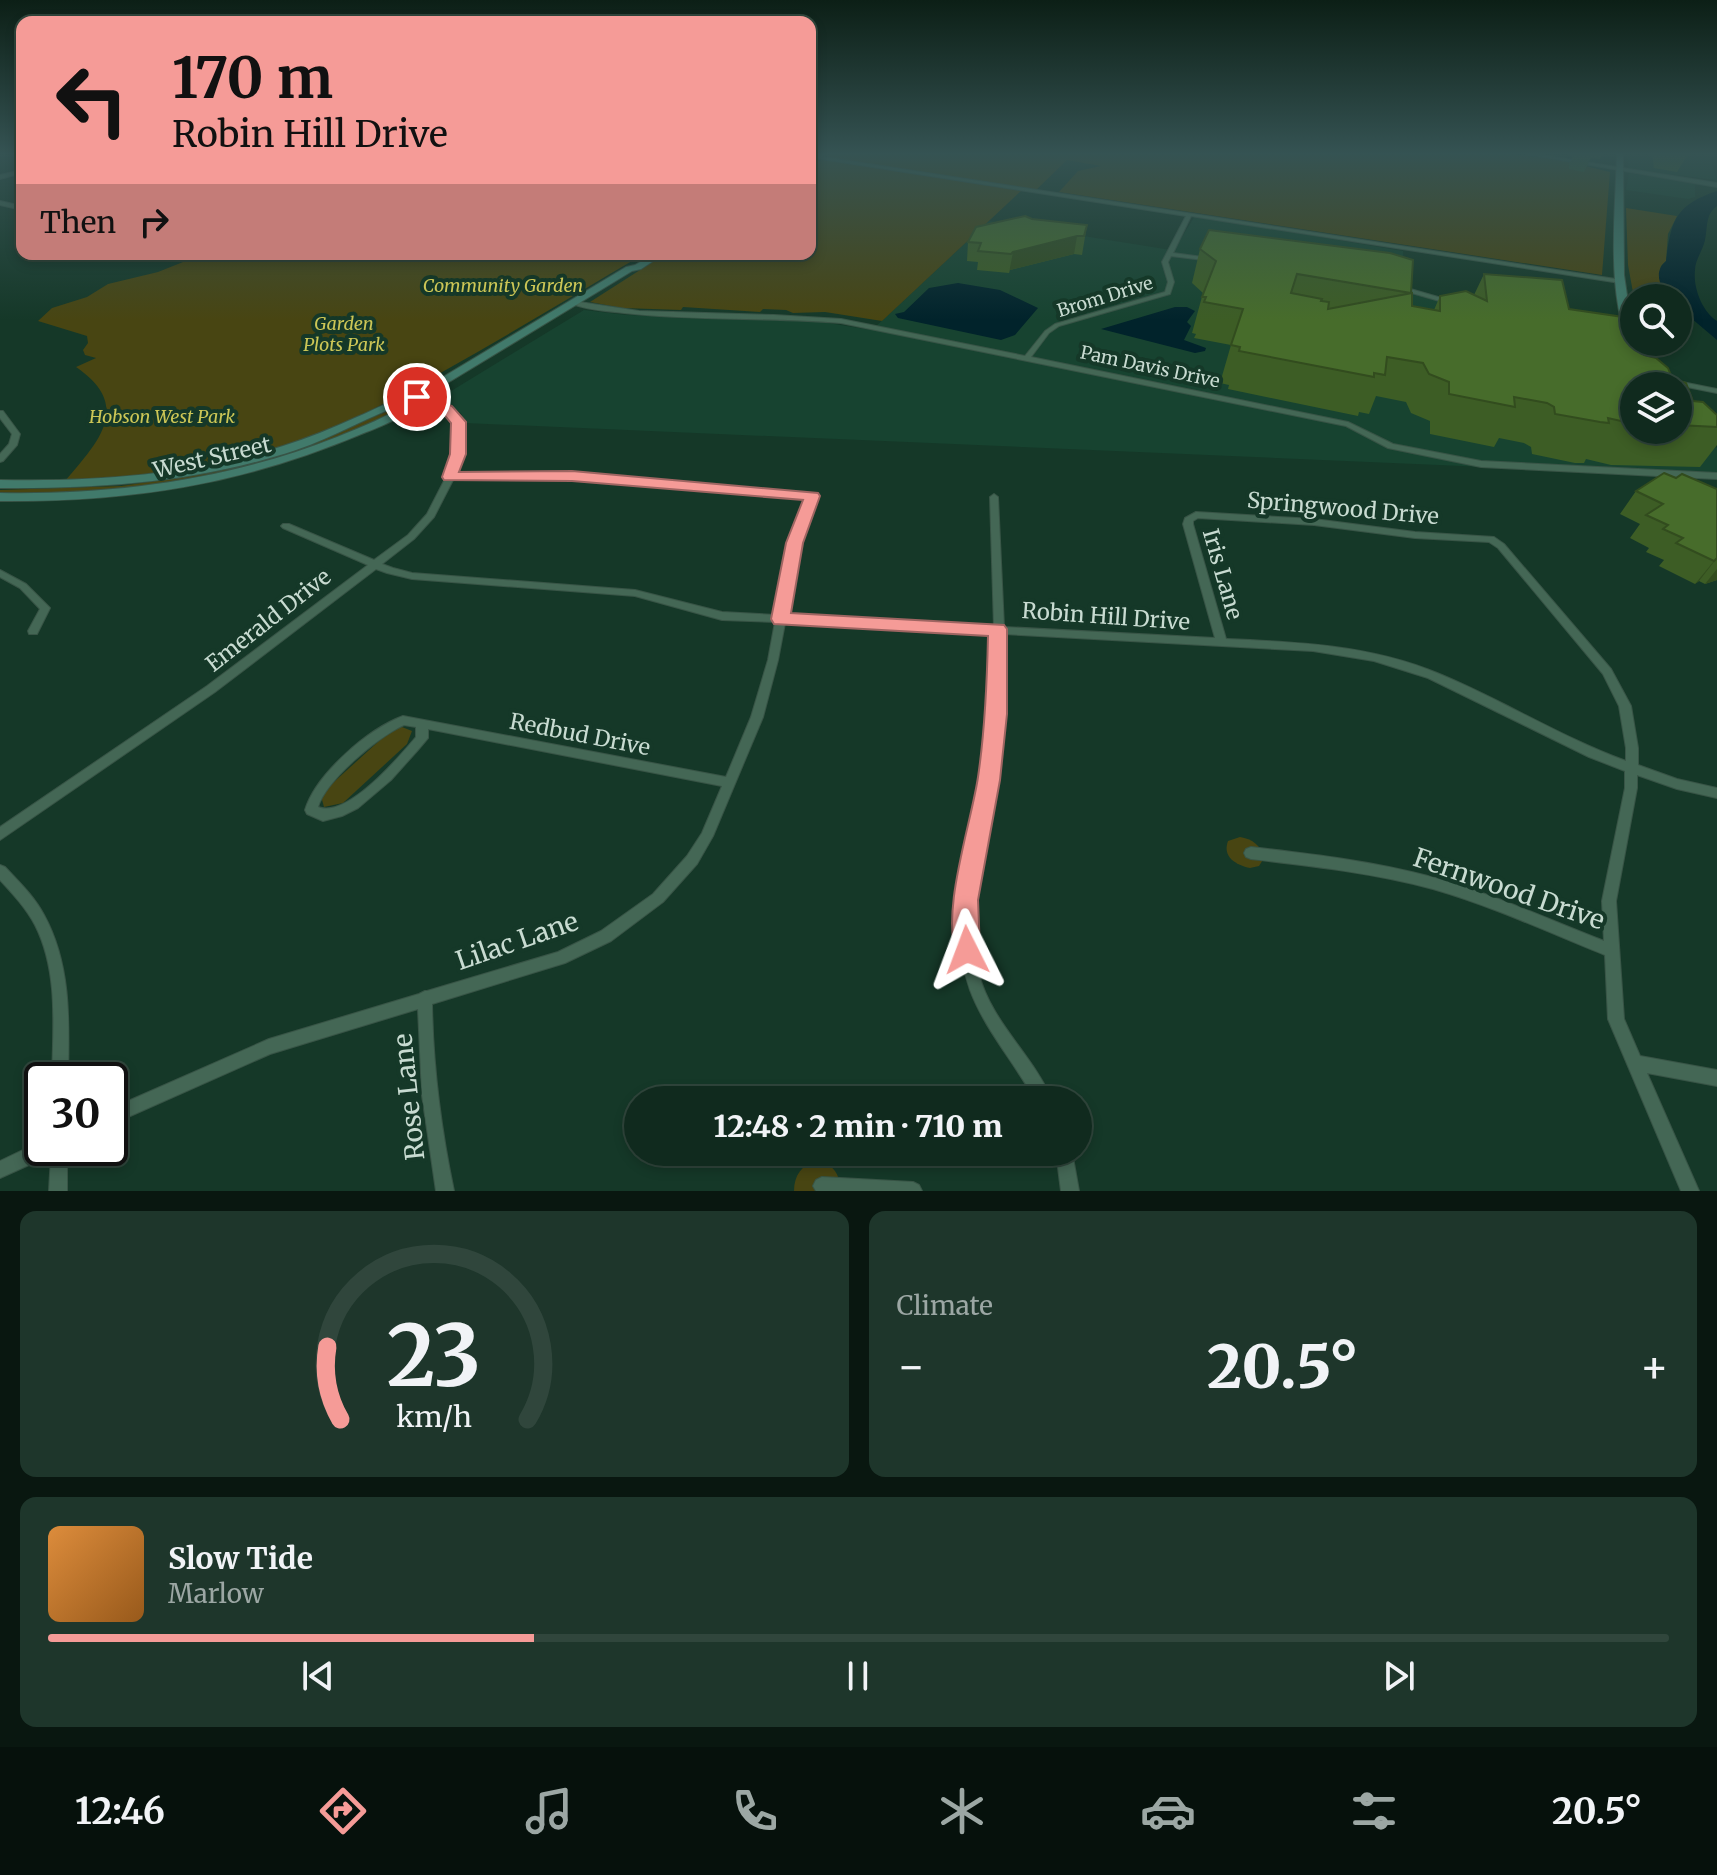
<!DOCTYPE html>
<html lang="en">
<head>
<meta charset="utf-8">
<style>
  body { margin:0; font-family:Merriweather,serif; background:#1e362b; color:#f1f3f6; height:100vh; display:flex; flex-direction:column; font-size:30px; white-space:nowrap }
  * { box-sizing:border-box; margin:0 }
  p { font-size:26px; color:#9ca7a4 }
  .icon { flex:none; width:44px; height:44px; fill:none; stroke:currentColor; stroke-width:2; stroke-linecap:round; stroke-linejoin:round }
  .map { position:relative; height:1191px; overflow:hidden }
  .sheet { display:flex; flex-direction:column; gap:20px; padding:20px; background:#091710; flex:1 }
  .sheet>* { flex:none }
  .hud { position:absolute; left:16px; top:16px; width:800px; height:244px; border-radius:16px; box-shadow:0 4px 12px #0003,0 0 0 2px #30463c; background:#f59b97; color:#111; overflow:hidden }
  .buttons { position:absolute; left:1620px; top:284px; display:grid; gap:16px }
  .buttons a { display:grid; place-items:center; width:72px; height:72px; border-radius:50%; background:#102a1e; box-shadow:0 4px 12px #0003,0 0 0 2px #30463c; font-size:40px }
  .speed { position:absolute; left:24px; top:1062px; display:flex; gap:16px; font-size:40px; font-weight:700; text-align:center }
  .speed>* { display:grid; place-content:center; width:104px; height:104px; border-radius:50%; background:#102a1e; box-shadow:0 4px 12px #0003,0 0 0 2px #30463c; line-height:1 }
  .speed .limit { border:4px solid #111; border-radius:12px; background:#fff; color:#111 }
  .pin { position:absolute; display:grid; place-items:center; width:68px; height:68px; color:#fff; margin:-34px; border:4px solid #fff; border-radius:50%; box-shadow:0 2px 8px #0007 }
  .me { position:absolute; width:88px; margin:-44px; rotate:357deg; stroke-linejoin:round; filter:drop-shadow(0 0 6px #0008) }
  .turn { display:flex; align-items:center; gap:28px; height:168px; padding:0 24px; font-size:36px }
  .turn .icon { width:104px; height:104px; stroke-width:2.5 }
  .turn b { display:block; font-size:56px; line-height:68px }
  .then { display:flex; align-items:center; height:76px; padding:0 24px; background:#0003; gap:16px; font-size:30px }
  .big { font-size:60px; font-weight:800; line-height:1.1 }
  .sheet .tile { flex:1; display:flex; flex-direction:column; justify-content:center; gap:12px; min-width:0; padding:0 28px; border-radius:16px; background:#1e362b }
  .sheet .dial { align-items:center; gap:0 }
  .dial svg { height:208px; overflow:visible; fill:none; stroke:#30463c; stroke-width:7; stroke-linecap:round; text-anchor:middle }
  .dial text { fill:#f1f3f6; stroke:none }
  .song { display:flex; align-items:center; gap:24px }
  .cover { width:96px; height:96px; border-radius:12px; background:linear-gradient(135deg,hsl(30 70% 55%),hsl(30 70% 35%)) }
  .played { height:8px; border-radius:4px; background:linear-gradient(90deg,#f59b97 30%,#30463c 30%) }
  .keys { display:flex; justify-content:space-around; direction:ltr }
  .heat { display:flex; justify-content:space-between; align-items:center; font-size:44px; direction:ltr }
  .sheet .tiles { flex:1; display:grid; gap:20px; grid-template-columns:1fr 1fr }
  .tile:last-child { grid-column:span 2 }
  .trip { position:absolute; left:624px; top:1086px; width:468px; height:80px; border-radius:40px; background:#102a1e; box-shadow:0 4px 12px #0003,0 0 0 2px #30463c; font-weight:800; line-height:80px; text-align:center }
  .tab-bar { display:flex; height:128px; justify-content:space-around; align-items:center; background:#06110c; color:#9ca7a4 }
  .tab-bar .icon { width:56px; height:56px }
  .tab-bar .on { color:#f59b97 }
  .tab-bar b { font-size:36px; color:#f1f3f6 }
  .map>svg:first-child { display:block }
</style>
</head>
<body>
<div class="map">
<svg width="1717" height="1191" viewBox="0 0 1717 1191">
  <rect width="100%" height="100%" fill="#153828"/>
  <g fill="#174330">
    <path d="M1627 154H1712L1710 158 1717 180 1628 169Z"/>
    <path d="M1629 173 1695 183V197L1688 199 1626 190Z"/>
    <path d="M1195 216 1403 251 1405 279 1413 284 1172 253Z"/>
    <path d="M989 221 1171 250 1169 254 1375 282 1446 301 1634 386V430H1678V410L1717 448V477L465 423 461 413 438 399 584 310 626 315 815 321 872 330Z"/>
  </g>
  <g fill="#484512">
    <path d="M832 154H1511L1560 160 1610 172 1602 275 1059 192 1078 171 1101 166 1067 160 1034 192 1022 190 882 321 825 312 793 313 786 310 763 309 760 312 683 307 681 310 622 308 590 302 665 254H810V167Z"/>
    <path d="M1626 208 1677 216 1668 234 1666 261 1661 266 1659 278 1669 298H1634L1628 265Z"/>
    <path d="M203 254H644C577 293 512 333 444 371 391 400 339 430 280 448 209 470 138 478 65 481 99 441 133 406 76 367L96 358 85 355 83 350 88 343 87 336 38 321 52 308 87 297 108 284 158 272Z"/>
    <path d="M410 402C319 455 209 485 104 493 69 496 34 493 0 493V490L121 486 214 472 311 443Z"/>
    <path d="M402 727 412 731 407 744 343 803 324 807 321 796 324 791 390 731Z"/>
    <path d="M1240 837C1252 839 1261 845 1264 858L1259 866 1250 868C1236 865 1222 857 1228 841Z"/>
    <path d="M816 1161C834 1164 840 1174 840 1191H794C794 1175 802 1165 816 1161Z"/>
  </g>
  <g fill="#01232b">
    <path d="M1717 191V206C1705 215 1708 226 1705 240 1703 250 1695 260 1695 270 1693 288 1702 311 1717 321V340L1678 307V298H1669C1660 286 1653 272 1666 261 1671 221 1675 205 1717 191Z"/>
    <path d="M958 283 1000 290 1038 308 1015 335 1001 340 898 318 895 314 904 312 929 288Z"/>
    <path d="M1175 307H1187L1195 311 1187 322 1191 326 1184 340 1206 348 1205 351 1195 353 1101 329Z"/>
  </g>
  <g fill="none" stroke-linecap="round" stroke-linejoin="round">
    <g stroke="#385446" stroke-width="2">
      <g id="street">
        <path d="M1527 154H1535L1717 183V187Z"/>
        <path d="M817 156 1622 280V282L1620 283 1191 216 1173 253 1210 258 1213 260 1212 261 1171 256 1168 262 1174 282 1170 294 1059 326 1049 333 1031 357 1348 422 1393 444 1481 461 1717 473V479L1481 467 1388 448 1346 426 841 323C769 317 696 321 624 313 607 311 586 310 570 303L573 301 639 311 774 315 841 319 1025 356 1045 331 1055 324 1165 292 1168 282 1162 262 1186 216 815 158Z"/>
        <path d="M22 170V173L0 179V175Z"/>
        <path d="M0 201 22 206V210L0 205Z"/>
        <path d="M1400 286 1452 301 1453 302 1450 304 1398 289 1397 288Z"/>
        <path d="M1672 380 1717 389V393L1672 384Z"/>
        <path d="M414 395C423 396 431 400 439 403 472 416 465 446 455 474L572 473 815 494 816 496 799 543 786 616 994 627 990 497 994 494 998 497 1004 627 1215 638 1183 524 1185 518 1196 512 1314 519 1415 532 1494 537 1504 544 1611 669 1631 706 1638 748V765L1677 779 1717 788V798L1677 789 1637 775V788L1616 901 1624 1019 1640 1056 1717 1070V1086L1647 1073 1699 1191H1681L1608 1019 1605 955C1548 932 1492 906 1433 889 1374 873 1312 866 1251 859L1246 857 1244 853 1246 849 1251 847C1312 854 1373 861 1432 877 1491 893 1547 919 1604 941L1602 901 1625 788V771L1589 757 1428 678 1374 661 1313 651 1004 634C1005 673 1005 712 998 750 987 823 961 899 979 974 991 1022 1033 1055 1052 1100H1035C1015 1063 985 1030 970 990 942 912 974 827 987 750 993 711 994 673 994 634L785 623 778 660 763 717 713 836 697 864 663 902 611 941 565 963 432 1004C433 1067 441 1129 454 1191H436L422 1095 418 1009 270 1054 110 1125V1109L269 1039 419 994 425 991H427L558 952 601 931 653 894 687 856 702 833 722 786 428 729V738L417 751 391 780 358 808 342 816 323 821 307 814 305 810C316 774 368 729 403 716L726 777 751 717 768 660 775 622 722 620 635 596 412 579 387 573 376 569 215 692 0 840V827L207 686 368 565 283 528 281 526 283 524H289L374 560 408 535 427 514 446 477 454 454 456 427 444 411 414 399ZM572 479 807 498 789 543 776 615 722 612 635 590 412 573 393 568 382 564 414 539 434 517 453 480ZM1198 518 1314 525 1415 538 1489 542 1498 548 1603 674 1619 706 1626 748V761C1560 737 1501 699 1437 673 1370 645 1297 642 1226 639L1193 524V521ZM404 725 416 727V737C399 757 347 819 318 807 326 780 378 737 404 725Z"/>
        <path d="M0 411H3L20 434 17 445 3 461 0 462V454L9 444 12 434 0 418Z"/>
        <path d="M0 570 26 584 50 608 37 634H29L28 631 40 609 20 588 0 577Z"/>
        <path d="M0 865 5 867C19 882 34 896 44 915 72 966 69 1024 68 1080H52C53 1029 59 972 35 925 26 908 13 894 0 880Z"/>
        <path d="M42 1141V1148H67V1191H49L51 1155 0 1178V1161Z"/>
        <path d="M1056 1152H1072L1079 1191H1061Z"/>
        <path d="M822 1177 913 1182 919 1185 922 1191H816L813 1186 816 1180Z"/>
      </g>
    </g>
    <g stroke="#385446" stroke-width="2">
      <g id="secondary">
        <path d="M819 154H826L810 163V158Z"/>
        <path d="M1617 154H1623L1624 275 1634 342H1636L1645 362 1661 386H1651C1645 377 1638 369 1634 360 1605 296 1615 221 1617 154Z"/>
        <path d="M654 254H664L641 269 632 271 421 399C412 415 377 428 359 435 239 485 130 502 0 501V493C116 495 228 480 337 437 361 427 388 417 409 402 370 415 335 437 296 450 200 482 100 489 0 488V480C96 482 191 475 283 446 308 438 333 428 357 417 376 409 393 399 413 395L626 267 635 265Z"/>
      </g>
    </g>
    <use href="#street" fill="#446755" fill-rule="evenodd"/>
    <use href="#secondary" fill="#417a6b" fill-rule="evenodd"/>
  </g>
  <g fill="#3d5d25" fill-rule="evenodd">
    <path d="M1570 154H1603L1600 159 1591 158 1584 172 1569 169V164L1573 157 1570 156Z"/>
    <path d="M1652 154H1688L1677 172 1654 168Z"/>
    <path d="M1032 219 1087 225 1082 255 1074 254 1010 270 1009 273 977 270 978 262 967 261 968 242Z"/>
    <path d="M1200 249 1411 293 1412 306 1434 310 1440 296 1474 295 1484 274 1569 309 1632 343 1644 355 1672 378 1693 401 1717 415V445L1700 467 1611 465 1586 459 1584 463H1575L1532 454 1531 447 1524 443 1499 438 1494 447 1430 434V421L1411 413 1406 402 1376 396 1369 414 1359 412 1358 416 1228 389 1229 385 1220 383 1231 345 1194 338 1196 334 1192 333 1203 293 1192 283ZM1634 386H1678V430H1634Z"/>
    <path d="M1676 478 1717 489V580L1705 584 1699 581 1695 584 1659 566 1664 560 1646 552 1649 548 1630 538 1640 524 1620 514 1636 491Z"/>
  </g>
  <g fill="#324c1e">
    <path d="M1077 236 1074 254 1010 270 1009 273 1013 252Z"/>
    <path d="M1717 558 1699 581 1695 584 1714 561Z"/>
    <path d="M1717 569V580L1705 584Z"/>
  </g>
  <g fill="#476c2b" stroke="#324c1e" stroke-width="2">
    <path d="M1025 216 1032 219 1087 225 1084 236H1077L1013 252 1011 254 978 251 981 243 968 242 976 227Z"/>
    <path d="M1209 230 1390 253 1413 260 1411 293 1297 274 1291 293 1322 299 1321 301 1329 302 1328 309 1412 293V306L1440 311V296L1466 291 1487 301 1484 274 1562 280 1569 309 1623 317 1632 343 1640 344 1644 355 1656 358 1668 368 1672 378 1686 383 1693 401 1703 402 1717 415V427L1678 425V386H1634V424L1608 418 1609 423 1600 422 1555 414 1554 407 1547 403 1514 397 1515 407 1449 394V382L1429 374 1423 363 1387 357 1385 375 1374 373V377L1239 351 1240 347 1231 345 1243 309 1204 302 1206 297H1202L1216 261 1200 249Z"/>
    <path d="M1664 473 1676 478 1682 474 1717 489V558L1714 561 1676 543 1683 538 1663 529 1668 525 1646 515 1663 504 1636 491Z"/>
  </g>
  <linearGradient id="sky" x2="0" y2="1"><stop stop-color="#0c1f16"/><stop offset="0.48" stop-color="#355353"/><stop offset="1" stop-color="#355353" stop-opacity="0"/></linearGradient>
  <rect width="1717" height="320" fill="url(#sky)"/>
  <path fill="#f59b97" stroke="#9f6562" stroke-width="2" d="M417 393 452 406 466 422V454L459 472 572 471 818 493 820 496 803 543 791 613 1004 625 1007 629V714L1000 780 978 900 980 950 976 959 967 963 958 959C939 915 971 825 978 777 985 730 987 683 988 636L774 624 771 619 786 543 803 500 572 481 444 480 442 477 450 454 451 423 442 412 412 400V394Z"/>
  <g text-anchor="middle" stroke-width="8" stroke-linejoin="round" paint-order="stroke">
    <g font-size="18" font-style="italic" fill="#ccc656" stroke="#153828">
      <text x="503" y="292">Community Garden</text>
      <text x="344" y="330">Garden<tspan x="344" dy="21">Plots Park</tspan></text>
      <text x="162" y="423">Hobson West Park</text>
    </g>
    <g font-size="18" fill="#c8dbd1" stroke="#153828">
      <text transform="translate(1105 297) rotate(-17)" y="6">Brom Drive</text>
      <text transform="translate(1150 367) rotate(12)" y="6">Pam Davis Drive</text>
    </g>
    <g font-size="22" fill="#c8dbd1" stroke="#153828">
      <text transform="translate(212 457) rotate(-13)" y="8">West Street</text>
      <text transform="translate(1343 508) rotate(5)" y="8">Springwood Drive</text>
      <text transform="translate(1223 574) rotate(74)" y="8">Iris Lane</text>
      <text transform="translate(1106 616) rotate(4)" y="8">Robin Hill Drive</text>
      <text transform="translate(268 620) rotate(-38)" y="8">Emerald Drive</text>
      <text transform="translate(580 734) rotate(11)" y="8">Redbud Drive</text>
    </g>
    <g font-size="26" fill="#c8dbd1" stroke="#153828">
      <text transform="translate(1509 889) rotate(19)" y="9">Fernwood Drive</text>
      <text transform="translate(517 941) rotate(-19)" y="9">Lilac Lane</text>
      <text transform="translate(409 1097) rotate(-96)" y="9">Rose Lane</text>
    </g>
  </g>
</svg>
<div class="buttons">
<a><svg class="icon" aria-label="search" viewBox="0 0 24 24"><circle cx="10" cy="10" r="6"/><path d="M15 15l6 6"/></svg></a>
<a><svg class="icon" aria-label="layers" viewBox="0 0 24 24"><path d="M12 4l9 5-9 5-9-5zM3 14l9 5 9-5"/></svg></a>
</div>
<div class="speed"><div class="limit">30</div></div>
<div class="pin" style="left:417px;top:397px;background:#d93025"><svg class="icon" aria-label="arrive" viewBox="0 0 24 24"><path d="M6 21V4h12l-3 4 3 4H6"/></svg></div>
<svg class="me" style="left:967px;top:950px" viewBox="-20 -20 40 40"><path d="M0-17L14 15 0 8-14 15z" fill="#f59b97" stroke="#fff" stroke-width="4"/></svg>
<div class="trip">12:48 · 2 min · 710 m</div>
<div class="hud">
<div class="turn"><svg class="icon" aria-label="left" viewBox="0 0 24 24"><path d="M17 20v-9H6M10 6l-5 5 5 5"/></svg><div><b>170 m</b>Robin Hill Drive</div></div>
<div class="then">Then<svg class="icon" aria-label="right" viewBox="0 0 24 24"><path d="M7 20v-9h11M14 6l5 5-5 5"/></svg></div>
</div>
</div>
<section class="sheet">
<div class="tiles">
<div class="tile dial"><svg viewBox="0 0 100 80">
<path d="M14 69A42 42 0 1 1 86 69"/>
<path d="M14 69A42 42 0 0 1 9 41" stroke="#f59b97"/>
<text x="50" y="56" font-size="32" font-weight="700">23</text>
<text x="50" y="72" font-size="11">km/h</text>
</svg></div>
<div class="tile"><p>Climate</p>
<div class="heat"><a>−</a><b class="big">20.5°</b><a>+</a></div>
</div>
<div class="tile">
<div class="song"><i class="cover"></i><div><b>Slow Tide</b><p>Marlow</p></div></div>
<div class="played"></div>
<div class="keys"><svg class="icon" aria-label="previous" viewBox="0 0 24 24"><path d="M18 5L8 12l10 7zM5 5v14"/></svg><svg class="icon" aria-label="pause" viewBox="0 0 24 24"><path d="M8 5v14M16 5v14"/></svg><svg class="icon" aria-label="next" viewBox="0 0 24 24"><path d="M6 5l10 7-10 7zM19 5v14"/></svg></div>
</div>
</div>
</section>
<nav class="tab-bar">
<b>12:46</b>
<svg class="icon on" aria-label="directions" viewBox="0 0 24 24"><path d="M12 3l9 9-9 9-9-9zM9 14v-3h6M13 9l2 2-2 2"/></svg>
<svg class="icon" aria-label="music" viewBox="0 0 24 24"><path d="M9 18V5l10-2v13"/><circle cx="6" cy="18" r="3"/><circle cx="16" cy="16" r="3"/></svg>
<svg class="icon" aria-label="phone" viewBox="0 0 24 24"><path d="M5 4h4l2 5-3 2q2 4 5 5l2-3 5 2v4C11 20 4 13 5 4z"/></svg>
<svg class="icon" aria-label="climate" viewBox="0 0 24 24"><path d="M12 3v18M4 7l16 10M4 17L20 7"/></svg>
<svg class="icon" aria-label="car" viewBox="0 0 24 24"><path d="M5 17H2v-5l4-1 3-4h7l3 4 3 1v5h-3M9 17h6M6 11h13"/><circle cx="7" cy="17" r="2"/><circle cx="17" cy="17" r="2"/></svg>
<svg class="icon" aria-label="filters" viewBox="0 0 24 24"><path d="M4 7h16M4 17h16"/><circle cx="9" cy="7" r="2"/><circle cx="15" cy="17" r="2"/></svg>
<b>20.5°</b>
</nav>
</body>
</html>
